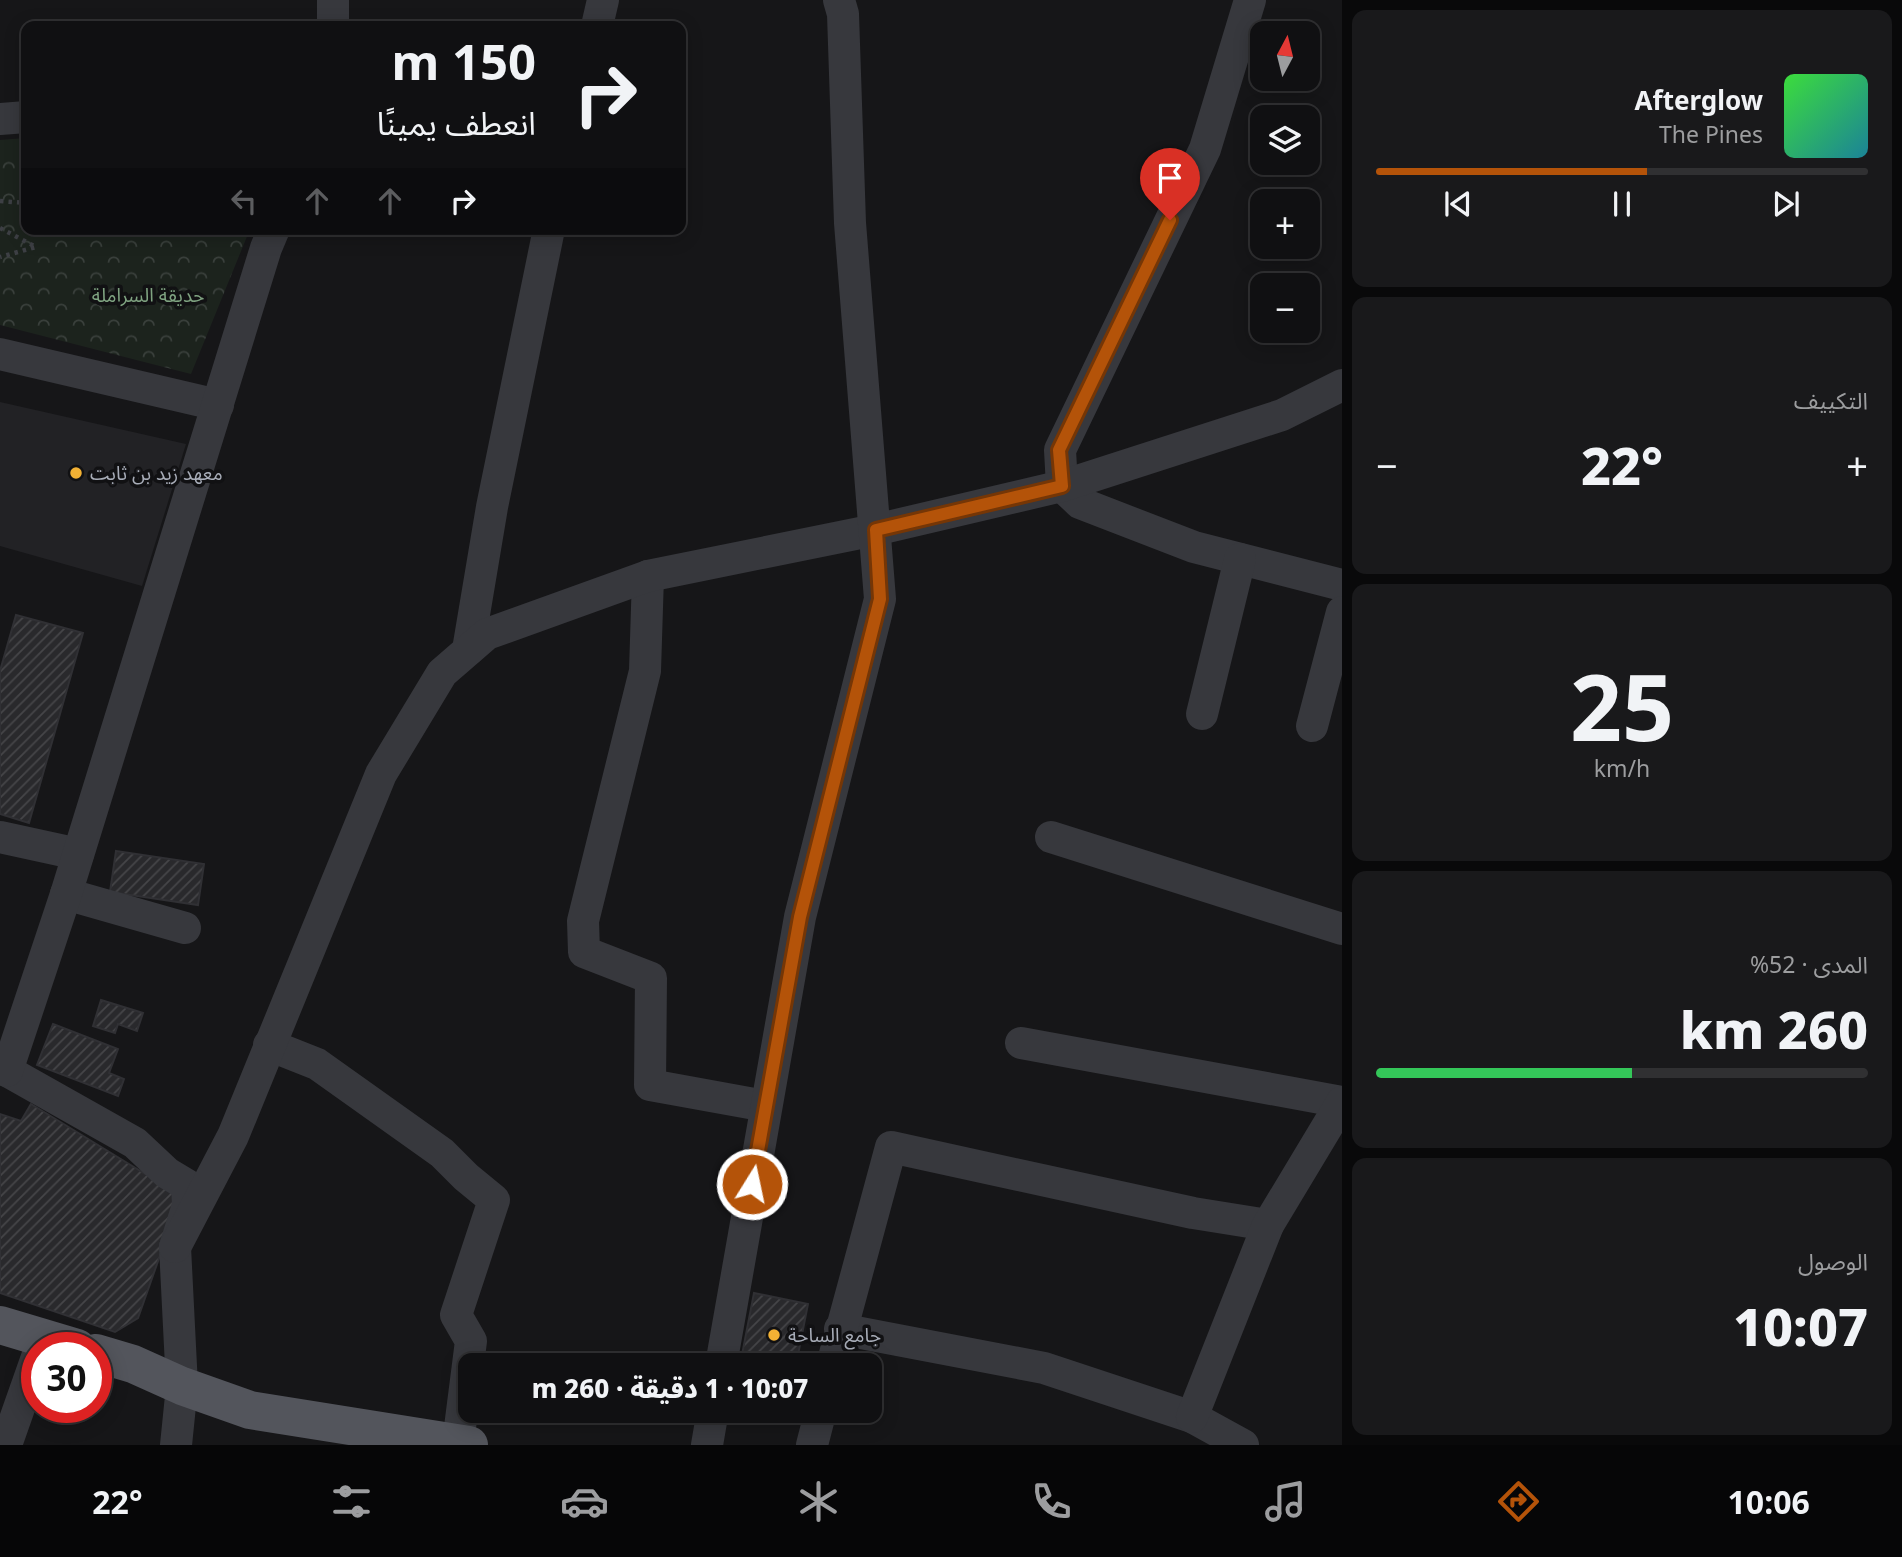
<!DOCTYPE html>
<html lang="ar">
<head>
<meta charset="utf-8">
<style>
  body { margin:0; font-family:"Noto Sans","Noto Sans Arabic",sans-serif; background:#19191b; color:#f1f3f6; direction:rtl; height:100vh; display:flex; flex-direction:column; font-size:26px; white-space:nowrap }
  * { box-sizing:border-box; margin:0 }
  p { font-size:23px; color:#9c9d9f }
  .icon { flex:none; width:38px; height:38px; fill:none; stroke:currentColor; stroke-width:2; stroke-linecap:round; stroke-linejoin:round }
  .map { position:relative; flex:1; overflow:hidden; direction:ltr }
  .drawer { display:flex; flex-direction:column; gap:10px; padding:10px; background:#09090a; width:560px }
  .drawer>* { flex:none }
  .guide { position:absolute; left:21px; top:21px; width:665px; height:214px; border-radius:14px; box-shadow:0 4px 18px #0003,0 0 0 2px #303032; direction:rtl; background:#101012; color:#f1f3f6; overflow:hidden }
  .needle { width:46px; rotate:7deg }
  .fabs { position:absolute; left:1250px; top:21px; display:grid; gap:14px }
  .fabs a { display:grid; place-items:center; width:70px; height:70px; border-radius:14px; background:#101012; box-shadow:0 4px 18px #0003,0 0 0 2px #303032; font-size:35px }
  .speed { position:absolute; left:21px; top:1332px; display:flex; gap:14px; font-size:35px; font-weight:700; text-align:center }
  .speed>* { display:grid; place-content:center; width:91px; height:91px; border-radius:50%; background:#101012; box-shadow:0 4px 18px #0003,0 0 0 2px #303032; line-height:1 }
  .speed .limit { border:10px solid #d22; background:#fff; color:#111 }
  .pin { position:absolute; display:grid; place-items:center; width:60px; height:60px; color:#fff; margin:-72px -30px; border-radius:50% 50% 50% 0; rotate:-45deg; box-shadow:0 0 7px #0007 }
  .pin .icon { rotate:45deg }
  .me { position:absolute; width:77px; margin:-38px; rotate:10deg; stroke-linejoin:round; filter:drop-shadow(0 0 5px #0008) }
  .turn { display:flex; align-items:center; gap:24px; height:147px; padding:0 35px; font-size:32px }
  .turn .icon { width:91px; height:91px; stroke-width:2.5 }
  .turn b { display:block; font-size:49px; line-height:60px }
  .lanes { display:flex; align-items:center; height:66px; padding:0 35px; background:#0003; justify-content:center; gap:35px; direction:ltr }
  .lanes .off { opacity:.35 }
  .big { font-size:52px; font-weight:800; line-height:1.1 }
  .drawer .tile { flex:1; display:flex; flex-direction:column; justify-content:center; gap:10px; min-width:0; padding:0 24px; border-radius:14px; background:#19191b }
  .drawer .dial { align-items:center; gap:0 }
  .dial b { font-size:91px; line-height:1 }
  .song { display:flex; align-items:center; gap:21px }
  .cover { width:84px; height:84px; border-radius:10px; background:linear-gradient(135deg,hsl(120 70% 55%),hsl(190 70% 35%)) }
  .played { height:7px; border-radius:4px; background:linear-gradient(90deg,#b45309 55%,#303032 55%) }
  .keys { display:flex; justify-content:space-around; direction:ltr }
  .heat { display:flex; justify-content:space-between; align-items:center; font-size:38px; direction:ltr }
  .charge { height:10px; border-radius:5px; background:linear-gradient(90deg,#34c759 52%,#303032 0) }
  .trip { position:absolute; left:458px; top:1353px; width:424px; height:70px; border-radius:14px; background:#101012; box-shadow:0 4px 18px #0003,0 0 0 2px #303032; font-weight:800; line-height:70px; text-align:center; direction:rtl }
  .menu { display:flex; height:112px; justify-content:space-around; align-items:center; background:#060607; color:#9c9d9f }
  .menu .icon { width:49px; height:49px }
  .menu .on { color:#b45309 }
  .menu b { font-size:32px; color:#f1f3f6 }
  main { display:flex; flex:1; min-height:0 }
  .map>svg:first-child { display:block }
</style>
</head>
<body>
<main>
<section class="drawer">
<div class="tile">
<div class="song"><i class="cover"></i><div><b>Afterglow</b><p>The Pines</p></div></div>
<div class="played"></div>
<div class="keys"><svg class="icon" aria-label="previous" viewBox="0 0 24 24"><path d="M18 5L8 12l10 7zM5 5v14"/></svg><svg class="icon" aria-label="pause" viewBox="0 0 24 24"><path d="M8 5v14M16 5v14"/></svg><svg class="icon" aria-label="next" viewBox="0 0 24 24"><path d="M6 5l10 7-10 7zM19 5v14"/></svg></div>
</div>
<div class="tile"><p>التكييف</p>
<div class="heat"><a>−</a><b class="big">22°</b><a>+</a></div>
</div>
<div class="tile dial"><b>25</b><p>km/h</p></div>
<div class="tile"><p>المدى · 52%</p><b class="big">260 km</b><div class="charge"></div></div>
<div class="tile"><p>الوصول</p><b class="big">10:07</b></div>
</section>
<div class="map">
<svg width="1342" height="1445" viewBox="0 0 1342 1445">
  <defs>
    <pattern id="forest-crowns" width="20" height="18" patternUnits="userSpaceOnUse" patternTransform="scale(1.75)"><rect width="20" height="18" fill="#1c231d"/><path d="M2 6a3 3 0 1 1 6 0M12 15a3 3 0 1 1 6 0" fill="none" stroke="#3a403c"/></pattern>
    <pattern id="building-hatch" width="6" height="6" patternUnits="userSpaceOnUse" patternTransform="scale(1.75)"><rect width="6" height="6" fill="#29292c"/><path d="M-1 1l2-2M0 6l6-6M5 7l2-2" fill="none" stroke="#454548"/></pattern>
  </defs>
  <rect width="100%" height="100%" fill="#161618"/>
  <path fill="#222225" d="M0 402 186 444 142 586 0 546Z"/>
  <path fill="url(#forest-crowns)" d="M26 138V229H250L191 374 0 325V140Z"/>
  <g fill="url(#building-hatch)" stroke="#303034" stroke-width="2">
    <path d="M16 615 83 633 29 823 0 814V671Z"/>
    <path d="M116 851 204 864 198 905 110 892Z"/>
    <path d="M101 1000 143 1013 137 1031 118 1024 115 1033 93 1026Z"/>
    <path d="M53 1024 118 1049 109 1073 124 1079 118 1096 37 1065Z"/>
    <path d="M31 1104 181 1196 138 1318 115 1332 0 1293V1114L21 1121Z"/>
    <path d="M754 1293 808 1304 796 1365H740Z"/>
  </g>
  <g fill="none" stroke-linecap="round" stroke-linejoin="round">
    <g stroke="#3d3f44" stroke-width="4.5" stroke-dasharray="3.5 5" stroke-linecap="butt">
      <path d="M0 201 26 203"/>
      <path d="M0 228 36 247 0 257"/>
    </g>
    <g stroke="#37383d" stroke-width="32">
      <path d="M1250 0 1205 149 1060 450 1062 486 1080 503 1194 547 1342 585"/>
      <path d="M333 26V0"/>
      <path d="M597 26 603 0"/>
      <path d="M0 119 26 117"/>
      <path d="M0 354 218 405"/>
      <path d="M648 576 645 671 583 921 584 952 651 978 650 1085 766 1106"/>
      <path d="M468 650 492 507 549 229"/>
      <path d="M1202 714 1240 559"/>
      <path d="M1312 726 1342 612"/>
      <path d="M0 837 78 854"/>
      <path d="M1051 837 1342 929"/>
      <path d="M66 894 185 928"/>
      <path d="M1021 1043 1342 1102"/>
      <path d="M269 1045 317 1064 442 1153 466 1177 494 1200 456 1315 471 1341 458 1443"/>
      <path d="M0 1067 135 1143 167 1173 187 1185 188 1205 175 1247 182 1386 176 1445"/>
      <path d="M7 1071 66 894 266 248 274 229"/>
      <path d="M175 1247 233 1136 381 774 442 673 487 634 648 576 875 530 1062 486 1282 415 1342 385"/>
      <path d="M840 1329 1044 1368 1192 1417 1243 1445"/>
      <path d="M721 1365 800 917 880 599 850 223 843 14 839 0"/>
      <path d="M832 1365 891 1147 1193 1213 1268 1225"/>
      <path d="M1192 1417 1268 1225 1342 1102"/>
      <path d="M6 1445 37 1357"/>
      <path d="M707 1445 713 1410"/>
      <path d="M812 1445 821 1410"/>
    </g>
    <g stroke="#53555c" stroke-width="38">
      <path d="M0 1325 77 1348"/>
      <path d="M96 1353 133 1364 182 1386 250 1410 469 1445"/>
    </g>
  </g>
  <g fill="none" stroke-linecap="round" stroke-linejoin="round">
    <g stroke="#753606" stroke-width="18">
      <path id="route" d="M752 1184 800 917 880 599 876 530 1062 486 1059 450 1170 220"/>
    </g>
    <use href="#route" stroke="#b45309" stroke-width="12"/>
  </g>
  <g fill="#f2b134" stroke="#111113" stroke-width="2.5">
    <circle cx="76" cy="473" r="7"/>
    <circle cx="774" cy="1335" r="7"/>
  </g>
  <g text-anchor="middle" stroke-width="7" stroke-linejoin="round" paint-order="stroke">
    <g font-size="19" fill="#7fa381" stroke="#111113">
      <text x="148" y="302">حديقة السراملة</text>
    </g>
    <g font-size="19" fill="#a8adb8" stroke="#111113" text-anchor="start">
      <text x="90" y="480">معهد زيد بن ثابت</text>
      <text x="788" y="1342">جامع الساحة</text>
    </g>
  </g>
</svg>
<div class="fabs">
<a><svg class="needle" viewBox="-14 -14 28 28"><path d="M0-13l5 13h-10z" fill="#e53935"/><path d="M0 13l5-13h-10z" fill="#9c9d9f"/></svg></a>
<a><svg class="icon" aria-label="layers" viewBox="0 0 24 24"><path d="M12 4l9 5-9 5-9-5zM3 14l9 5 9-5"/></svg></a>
<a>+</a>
<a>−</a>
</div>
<div class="speed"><div class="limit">30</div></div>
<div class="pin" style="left:1170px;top:220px;background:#d93025"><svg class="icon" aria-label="arrive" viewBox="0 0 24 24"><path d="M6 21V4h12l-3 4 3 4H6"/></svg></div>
<svg class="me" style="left:752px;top:1184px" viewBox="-20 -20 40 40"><circle r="17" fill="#b45309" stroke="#fff" stroke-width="3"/><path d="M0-11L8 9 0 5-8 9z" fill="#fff"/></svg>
<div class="trip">10:07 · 1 دقيقة · 260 m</div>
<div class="guide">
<div class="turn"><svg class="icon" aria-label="right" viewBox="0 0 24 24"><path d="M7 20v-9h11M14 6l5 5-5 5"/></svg><div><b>150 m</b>انعطف يمينًا</div></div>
<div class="lanes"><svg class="icon off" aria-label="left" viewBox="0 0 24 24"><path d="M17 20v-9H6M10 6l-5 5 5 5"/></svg><svg class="icon off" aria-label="ahead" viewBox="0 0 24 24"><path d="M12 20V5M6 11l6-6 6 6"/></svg><svg class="icon off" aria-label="ahead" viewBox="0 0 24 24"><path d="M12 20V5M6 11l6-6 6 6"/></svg><svg class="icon" aria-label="right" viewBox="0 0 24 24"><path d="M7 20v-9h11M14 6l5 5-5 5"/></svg></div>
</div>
</div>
</main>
<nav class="menu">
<b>10:06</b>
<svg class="icon on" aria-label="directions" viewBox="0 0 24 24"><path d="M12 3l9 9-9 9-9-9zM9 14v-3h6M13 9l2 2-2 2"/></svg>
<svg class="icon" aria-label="music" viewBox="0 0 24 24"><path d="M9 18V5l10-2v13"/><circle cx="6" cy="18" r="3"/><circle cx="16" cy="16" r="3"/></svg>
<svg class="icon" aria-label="phone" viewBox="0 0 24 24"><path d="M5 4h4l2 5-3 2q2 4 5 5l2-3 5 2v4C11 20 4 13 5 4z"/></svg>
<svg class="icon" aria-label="climate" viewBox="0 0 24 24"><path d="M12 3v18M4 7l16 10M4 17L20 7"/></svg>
<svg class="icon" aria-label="car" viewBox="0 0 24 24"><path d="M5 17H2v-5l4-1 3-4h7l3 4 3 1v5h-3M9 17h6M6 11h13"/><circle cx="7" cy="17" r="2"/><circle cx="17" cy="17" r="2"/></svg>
<svg class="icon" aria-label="filters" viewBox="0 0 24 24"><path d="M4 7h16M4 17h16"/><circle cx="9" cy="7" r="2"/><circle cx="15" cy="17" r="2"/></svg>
<b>22°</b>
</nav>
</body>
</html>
